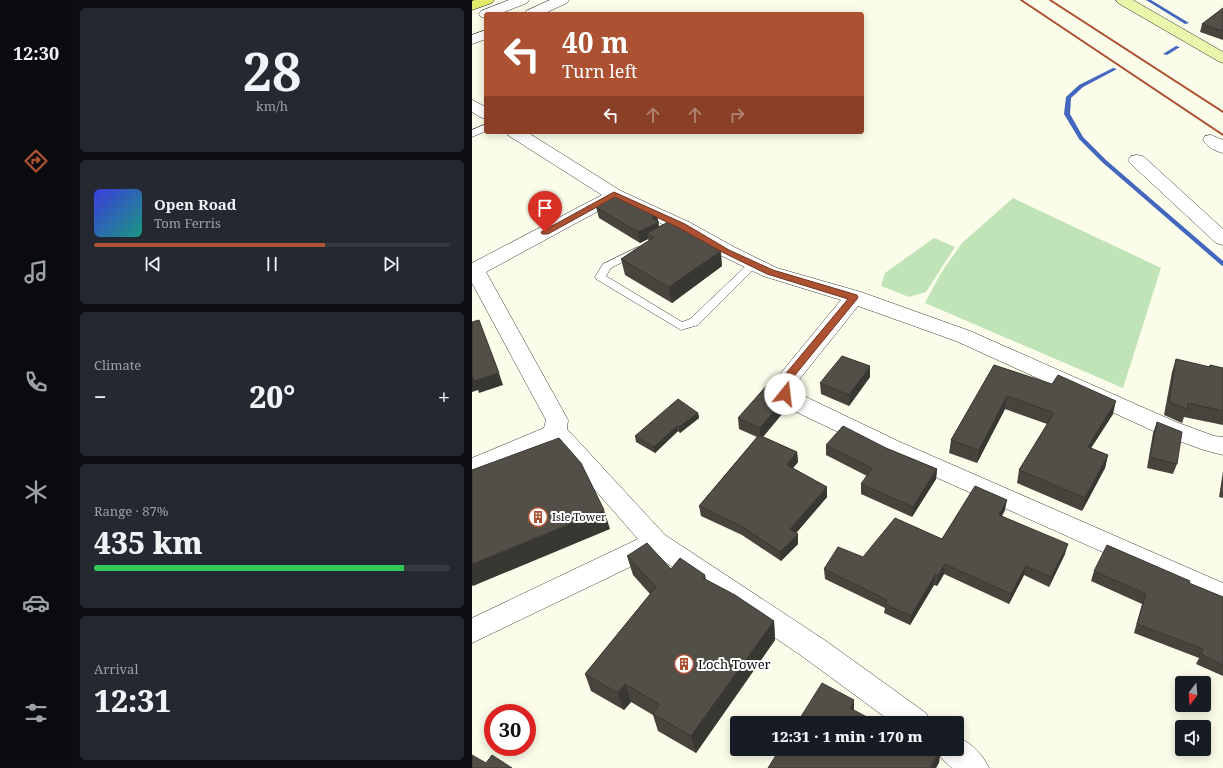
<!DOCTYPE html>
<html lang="en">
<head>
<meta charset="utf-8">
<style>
  body { margin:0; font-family:"Noto Serif",serif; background:#242831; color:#f1f3f6; height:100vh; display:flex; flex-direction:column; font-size:15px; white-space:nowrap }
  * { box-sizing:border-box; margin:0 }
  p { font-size:13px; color:#9ea1a6 }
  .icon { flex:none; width:22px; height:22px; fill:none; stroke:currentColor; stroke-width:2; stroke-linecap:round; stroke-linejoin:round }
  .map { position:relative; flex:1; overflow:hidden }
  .drawer { display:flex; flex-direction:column; gap:8px; padding:8px; background:#0d0f14; width:400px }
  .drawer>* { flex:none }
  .banner { position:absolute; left:12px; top:12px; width:380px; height:122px; border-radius:4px; box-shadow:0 2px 10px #0003; background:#ac5131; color:#fff; overflow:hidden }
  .needle { width:26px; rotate:196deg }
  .controls { position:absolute; left:703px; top:676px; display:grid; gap:8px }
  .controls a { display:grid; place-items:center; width:36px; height:36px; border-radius:4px; background:#171b24; box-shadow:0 2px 10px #0003; font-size:20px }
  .speed { position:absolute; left:12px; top:704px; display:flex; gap:8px; font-size:20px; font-weight:700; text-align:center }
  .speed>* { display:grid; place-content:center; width:52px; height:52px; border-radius:50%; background:#171b24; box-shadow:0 2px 10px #0003; line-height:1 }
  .speed .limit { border:6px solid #d22; background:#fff; color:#111 }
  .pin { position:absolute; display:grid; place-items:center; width:34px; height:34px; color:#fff; margin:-41px -17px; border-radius:50% 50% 50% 0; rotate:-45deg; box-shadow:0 0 4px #0007 }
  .pin .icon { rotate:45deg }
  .me { position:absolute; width:44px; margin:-22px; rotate:16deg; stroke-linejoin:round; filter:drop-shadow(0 0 3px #0008) }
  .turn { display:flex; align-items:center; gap:14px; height:84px; padding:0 12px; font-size:18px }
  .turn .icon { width:52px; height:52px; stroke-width:2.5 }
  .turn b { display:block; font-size:28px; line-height:34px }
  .lanes { display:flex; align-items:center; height:38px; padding:0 12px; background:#0003; justify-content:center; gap:20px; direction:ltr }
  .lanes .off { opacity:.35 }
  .big { font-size:30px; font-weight:800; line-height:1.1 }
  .drawer .tile { flex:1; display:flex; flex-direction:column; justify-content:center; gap:6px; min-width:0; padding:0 14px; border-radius:6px; background:#242831 }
  .drawer .dial { align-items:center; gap:0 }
  .dial b { font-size:52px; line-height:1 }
  .song { display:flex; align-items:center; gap:12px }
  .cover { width:48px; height:48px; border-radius:6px; background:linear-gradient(135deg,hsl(240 70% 55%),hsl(170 70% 35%)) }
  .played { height:4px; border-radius:2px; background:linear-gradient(90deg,#ac5131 65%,#363941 65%) }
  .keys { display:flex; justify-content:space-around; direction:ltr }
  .heat { display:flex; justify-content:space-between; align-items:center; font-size:22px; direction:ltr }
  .charge { height:6px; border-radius:3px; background:linear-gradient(90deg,#34c759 87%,#363941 0) }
  .trip { position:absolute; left:258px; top:716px; width:234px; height:40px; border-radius:4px; background:#171b24; box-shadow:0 2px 10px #0003; font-weight:800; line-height:40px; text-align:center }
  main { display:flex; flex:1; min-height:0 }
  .dock { display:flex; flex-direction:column; width:72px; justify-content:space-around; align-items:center; background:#090b0e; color:#9ea1a6 }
  .dock .icon { width:28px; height:28px }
  .dock .selected { color:#ac5131 }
  .dock b { font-size:18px; color:#f1f3f6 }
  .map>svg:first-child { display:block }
</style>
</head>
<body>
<main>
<nav class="dock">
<b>12:30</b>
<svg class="icon selected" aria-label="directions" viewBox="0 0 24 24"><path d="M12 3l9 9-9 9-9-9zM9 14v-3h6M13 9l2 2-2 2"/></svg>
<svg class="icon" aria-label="music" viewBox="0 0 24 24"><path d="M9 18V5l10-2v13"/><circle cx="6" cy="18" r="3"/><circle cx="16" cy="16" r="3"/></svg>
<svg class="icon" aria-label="phone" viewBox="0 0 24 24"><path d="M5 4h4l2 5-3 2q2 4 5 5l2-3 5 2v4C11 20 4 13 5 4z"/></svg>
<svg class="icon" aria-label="climate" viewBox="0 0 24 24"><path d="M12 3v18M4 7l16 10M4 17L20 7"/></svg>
<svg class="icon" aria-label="car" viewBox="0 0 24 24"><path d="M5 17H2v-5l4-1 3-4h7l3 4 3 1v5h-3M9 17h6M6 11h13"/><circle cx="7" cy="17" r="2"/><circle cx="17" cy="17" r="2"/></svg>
<svg class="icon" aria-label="filters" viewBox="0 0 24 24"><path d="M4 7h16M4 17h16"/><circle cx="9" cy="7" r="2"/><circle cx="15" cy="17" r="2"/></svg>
</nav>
<section class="drawer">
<div class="tile dial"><b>28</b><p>km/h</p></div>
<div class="tile">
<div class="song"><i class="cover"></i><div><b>Open Road</b><p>Tom Ferris</p></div></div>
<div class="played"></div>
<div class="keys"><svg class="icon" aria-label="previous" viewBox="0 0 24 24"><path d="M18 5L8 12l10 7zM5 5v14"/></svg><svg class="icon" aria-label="pause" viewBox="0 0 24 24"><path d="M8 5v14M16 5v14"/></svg><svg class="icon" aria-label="next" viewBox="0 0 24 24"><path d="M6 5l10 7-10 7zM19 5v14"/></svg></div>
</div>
<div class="tile"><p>Climate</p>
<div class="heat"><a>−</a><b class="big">20°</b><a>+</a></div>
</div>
<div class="tile"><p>Range · 87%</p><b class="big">435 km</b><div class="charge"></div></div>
<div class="tile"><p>Arrival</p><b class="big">12:31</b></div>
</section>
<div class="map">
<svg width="751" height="768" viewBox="0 0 751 768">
  <rect width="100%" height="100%" fill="#fbfdea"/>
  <g fill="#c1e3b8">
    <path d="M541 198 689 268 651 388 453 303 469 273 490 243Z"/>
    <path d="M462 238 483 247 454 292 437 297 409 286 413 273Z"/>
  </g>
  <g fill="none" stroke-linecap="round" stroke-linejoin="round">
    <g fill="#4367bf" fill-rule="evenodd">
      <path d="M674 0H679L717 23 713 24Z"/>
      <path d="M704 46 708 47 695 55 691 54Z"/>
      <path d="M641 68 645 69 611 87 599 98 598 114 611 137 634 160 751 261V266L749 265 630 162 607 139 592 114 594 97 607 85Z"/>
    </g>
    <g stroke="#3e3e3e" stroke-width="1">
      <g id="lane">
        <path d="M14 124V131L0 137V130Z"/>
        <path d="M166 247 170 248 171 250 170 252 139 268 134 276 210 322 218 319 278 262 282 261 287 264 226 325 209 330 124 279 123 277 131 264Z"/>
      </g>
    </g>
    <g stroke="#3e3e3e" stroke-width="1">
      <g id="street">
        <path d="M37 0H57L55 3 27 14H14V18L9 17 7 14 9 11Z"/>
        <path d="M78 0H97L95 3 71 14H52L54 11Z"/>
        <path d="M14 30V39L0 44V35Z"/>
        <path d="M0 100 14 107V119L8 117 0 112Z"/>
        <path d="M35 132H55L149 191 217 222 262 247 305 268 389 292 498 331 704 422 742 436 751 437V455L732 450 688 434 484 341 386 306 326 381 324 391 334 397 428 442 751 583V606L412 454 318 409C303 398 301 398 304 379L369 300 291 276 248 255 203 230 143 202 14 272 96 420 95 429 193 535 354 641 454 713 459 723H421L334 659 183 555 0 643V618L166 539 82 443 0 477V458L72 428 74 420 0 283V263L130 195 37 136Z"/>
        <path d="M739 135 751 140V153C743 151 735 147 731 140L733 136Z"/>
        <path d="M665 155 671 156 751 229V245L744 243 659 164 656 160 659 156Z"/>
        <path d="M485 737C499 742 511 755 517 768H480L470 759 465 749H485Z"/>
      </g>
    </g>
    <g stroke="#2d2d2d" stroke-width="1">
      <path id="secondary" d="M644 0H661L751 52V63L746 61 646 3Z"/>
    </g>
    <g stroke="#1c1c1c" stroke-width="1">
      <path id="primary" d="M3 0H22L20 3 0 10V1Z"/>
    </g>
    <use href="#lane" fill="#fff" fill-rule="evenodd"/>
    <use href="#street" fill="#fff" fill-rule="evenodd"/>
    <use href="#secondary" fill="#e8f7ac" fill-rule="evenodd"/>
    <use href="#primary" fill="#e3eb6d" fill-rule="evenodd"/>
    <g stroke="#ac5131" stroke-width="2">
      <path d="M549 0 751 135"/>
      <path d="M578 0 751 112"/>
    </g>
  </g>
  <g fill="#47443e">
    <path d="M751 8V40L728 32 730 24Z"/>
    <path d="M124 207 185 215 187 227 250 266 200 303 153 275 149 259 177 241 176 239 168 243 127 218Z"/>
    <path d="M704 359 737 367 738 365 751 368V425L712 417 710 423 692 415 700 372Z"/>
    <path d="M522 365 641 414 619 448 636 455 633 468 610 511 545 483 547 470 575 424 533 409 505 463 477 453 479 440Z"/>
    <path d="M398 377 377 406 349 394 348 383Z"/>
    <path d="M314 397 315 408 291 437 325 452 326 462 321 468 355 487V497L324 533 326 534V544L309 561 270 535 229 516 227 506 285 437 267 429 266 418Z"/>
    <path d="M226 413 227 418 208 433 206 431 183 453 164 442 163 436Z"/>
    <path d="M685 422 705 464 701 474 675 468 681 433Z"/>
    <path d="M354 445 414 448 465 469 464 479 440 517 389 494V484L395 476 354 455Z"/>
    <path d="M751 471V498L747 497Z"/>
    <path d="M533 510 530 516 593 554 577 587 552 575 537 604 472 574 465 586 462 585 438 625 412 613 413 608 353 579 352 569 470 539Z"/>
    <path d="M155 556 199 569 234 580 302 621 303 640 224 753 186 731 181 715 159 702 152 710 119 691 113 674 178 594 161 575Z"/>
    <path d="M622 571 717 583 751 597V676L724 664 727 658 662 633 670 604 619 581Z"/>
  </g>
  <g fill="#393732">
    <path d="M185 215 188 233H175L176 239 168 243 166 232 180 218Z"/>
    <path d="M249 251 250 266 200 303 197 287Z"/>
    <path d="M398 366V377L377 406V395Z"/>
    <path d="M27 373 31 385 7 393 6 390 0 392V377Z"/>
    <path d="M535 396 533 409 505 463 507 450Z"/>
    <path d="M314 397 315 408 289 439 288 428Z"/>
    <path d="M644 401 641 414 612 459 616 447Z"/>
    <path d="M226 413 227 418 208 433 207 427Z"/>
    <path d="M205 426 206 431 183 453 182 447Z"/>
    <path d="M325 452 326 462 315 475V465Z"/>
    <path d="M636 455 633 468 610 511 613 498Z"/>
    <path d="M465 469 464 479 440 517 441 507Z"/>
    <path d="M355 487V497L319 539 318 529Z"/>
    <path d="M535 500 533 510 525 524 527 515Z"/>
    <path d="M132 510 138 529 1 586 0 585V564Z"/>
    <path d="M326 534V544L309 561 308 552Z"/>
    <path d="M596 544 593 554 577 587 579 577Z"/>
    <path d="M473 564 472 574 465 586 466 576Z"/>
    <path d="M554 566 552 575 537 604 539 594Z"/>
    <path d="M233 575 237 594 231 578Z"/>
    <path d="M463 575 462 585 438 625 439 616Z"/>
    <path d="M302 621 303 640 224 753 219 736Z"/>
    <path d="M153 684 159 702 152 710 146 693Z"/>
    <path d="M382 700V717L378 708Z"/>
    <path d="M468 749H469L467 763 464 768H458Z"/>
  </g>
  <g fill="#524f48" stroke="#393732">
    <path d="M751 8V31L730 24Z"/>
    <path d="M145 195 185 215 180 218 187 222 166 232 124 207Z"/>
    <path d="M196 222 249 251 197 287 149 259 182 237 175 233Z"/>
    <path d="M7 320 27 373 2 381 1 377H0V322Z"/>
    <path d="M370 356 398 366 377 395 348 383Z"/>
    <path d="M704 359 738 367V365L751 368V411L716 403 715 409 697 402Z"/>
    <path d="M522 365 580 384 586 375 644 401 616 447 636 455 613 498 547 470 582 413 535 396 507 450 479 440Z"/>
    <path d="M296 384 302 386 314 397 288 428 266 418Z"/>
    <path d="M206 399 226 413 207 427 205 426 182 447 163 436Z"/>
    <path d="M685 422 710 432 705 464 678 457Z"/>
    <path d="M371 426 414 448 465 469 441 507 389 484 400 468 354 445Z"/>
    <path d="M287 435 325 452 315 465 355 487 318 529 326 534 308 552 269 526 227 506Z"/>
    <path d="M87 438 109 463 132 510 0 564V470Z"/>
    <path d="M503 486 535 500 527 515 596 544 579 577 554 566 539 594 473 564 466 576 463 575 439 616 413 604 415 600 352 569 366 547 391 557 423 518 470 539Z"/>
    <path d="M175 543 199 569 208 558 233 575 231 578 263 595 302 621 219 736 181 714 187 704 153 684 146 693 113 674 184 587 155 556Z"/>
    <path d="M635 545 718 581 717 583 751 597V665L729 654 731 649 665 624 674 594 622 571Z"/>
    <path d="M350 683 382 700 378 708 406 723H325Z"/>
    <path d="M308 749H468L458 768H296Z"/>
    <path d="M0 755 14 763 20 755 40 768H0Z"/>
  </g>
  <path fill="#ac5131" stroke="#703520" d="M142 192 213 224 257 250 301 270 385 295 386 297 385 299 319 380 316 396 313 397 308 394 311 377 376 299 295 274 252 253 207 228 143 197 76 234H70L69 232Z"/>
  <defs>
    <g id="building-ring" transform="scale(1)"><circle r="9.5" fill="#fff" stroke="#ac5131" stroke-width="1.5"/><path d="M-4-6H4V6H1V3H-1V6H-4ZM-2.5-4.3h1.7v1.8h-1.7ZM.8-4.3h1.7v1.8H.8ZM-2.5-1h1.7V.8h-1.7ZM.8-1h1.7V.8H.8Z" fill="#ac5131"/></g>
  </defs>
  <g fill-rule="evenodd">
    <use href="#building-ring" x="66" y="517"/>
    <use href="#building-ring" x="212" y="664"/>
  </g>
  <g text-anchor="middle" stroke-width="4" stroke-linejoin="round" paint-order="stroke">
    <g font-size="11" fill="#0b0b0b" stroke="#fff" text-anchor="start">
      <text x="80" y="521">Isle Tower</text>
    </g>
    <g font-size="13" fill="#0b0b0b" stroke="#fff" text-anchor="start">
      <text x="226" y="669">Loch Tower</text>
    </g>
  </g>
</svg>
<div class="controls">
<a><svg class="needle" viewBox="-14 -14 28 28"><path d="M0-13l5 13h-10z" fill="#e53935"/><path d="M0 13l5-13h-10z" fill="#9ea1a6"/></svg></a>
<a><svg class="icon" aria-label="sound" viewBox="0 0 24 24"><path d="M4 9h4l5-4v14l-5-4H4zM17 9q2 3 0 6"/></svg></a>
</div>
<div class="speed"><div class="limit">30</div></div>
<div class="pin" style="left:73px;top:232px;background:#d93025"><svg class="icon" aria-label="arrive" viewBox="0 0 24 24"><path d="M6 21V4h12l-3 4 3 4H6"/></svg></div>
<svg class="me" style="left:313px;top:394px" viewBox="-20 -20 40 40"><circle r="19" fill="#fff"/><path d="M0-13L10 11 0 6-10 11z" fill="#ac5131"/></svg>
<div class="trip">12:31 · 1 min · 170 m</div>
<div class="banner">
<div class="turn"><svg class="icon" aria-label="left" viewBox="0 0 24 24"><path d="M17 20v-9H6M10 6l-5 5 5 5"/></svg><div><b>40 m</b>Turn left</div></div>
<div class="lanes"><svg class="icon" aria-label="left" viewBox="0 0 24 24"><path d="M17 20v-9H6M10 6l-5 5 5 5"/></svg><svg class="icon off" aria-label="ahead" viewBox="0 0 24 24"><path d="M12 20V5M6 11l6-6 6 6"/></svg><svg class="icon off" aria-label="ahead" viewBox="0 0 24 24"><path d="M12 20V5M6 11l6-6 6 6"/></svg><svg class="icon off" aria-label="right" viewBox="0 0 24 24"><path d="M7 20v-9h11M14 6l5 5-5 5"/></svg></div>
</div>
</div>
</main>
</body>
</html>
